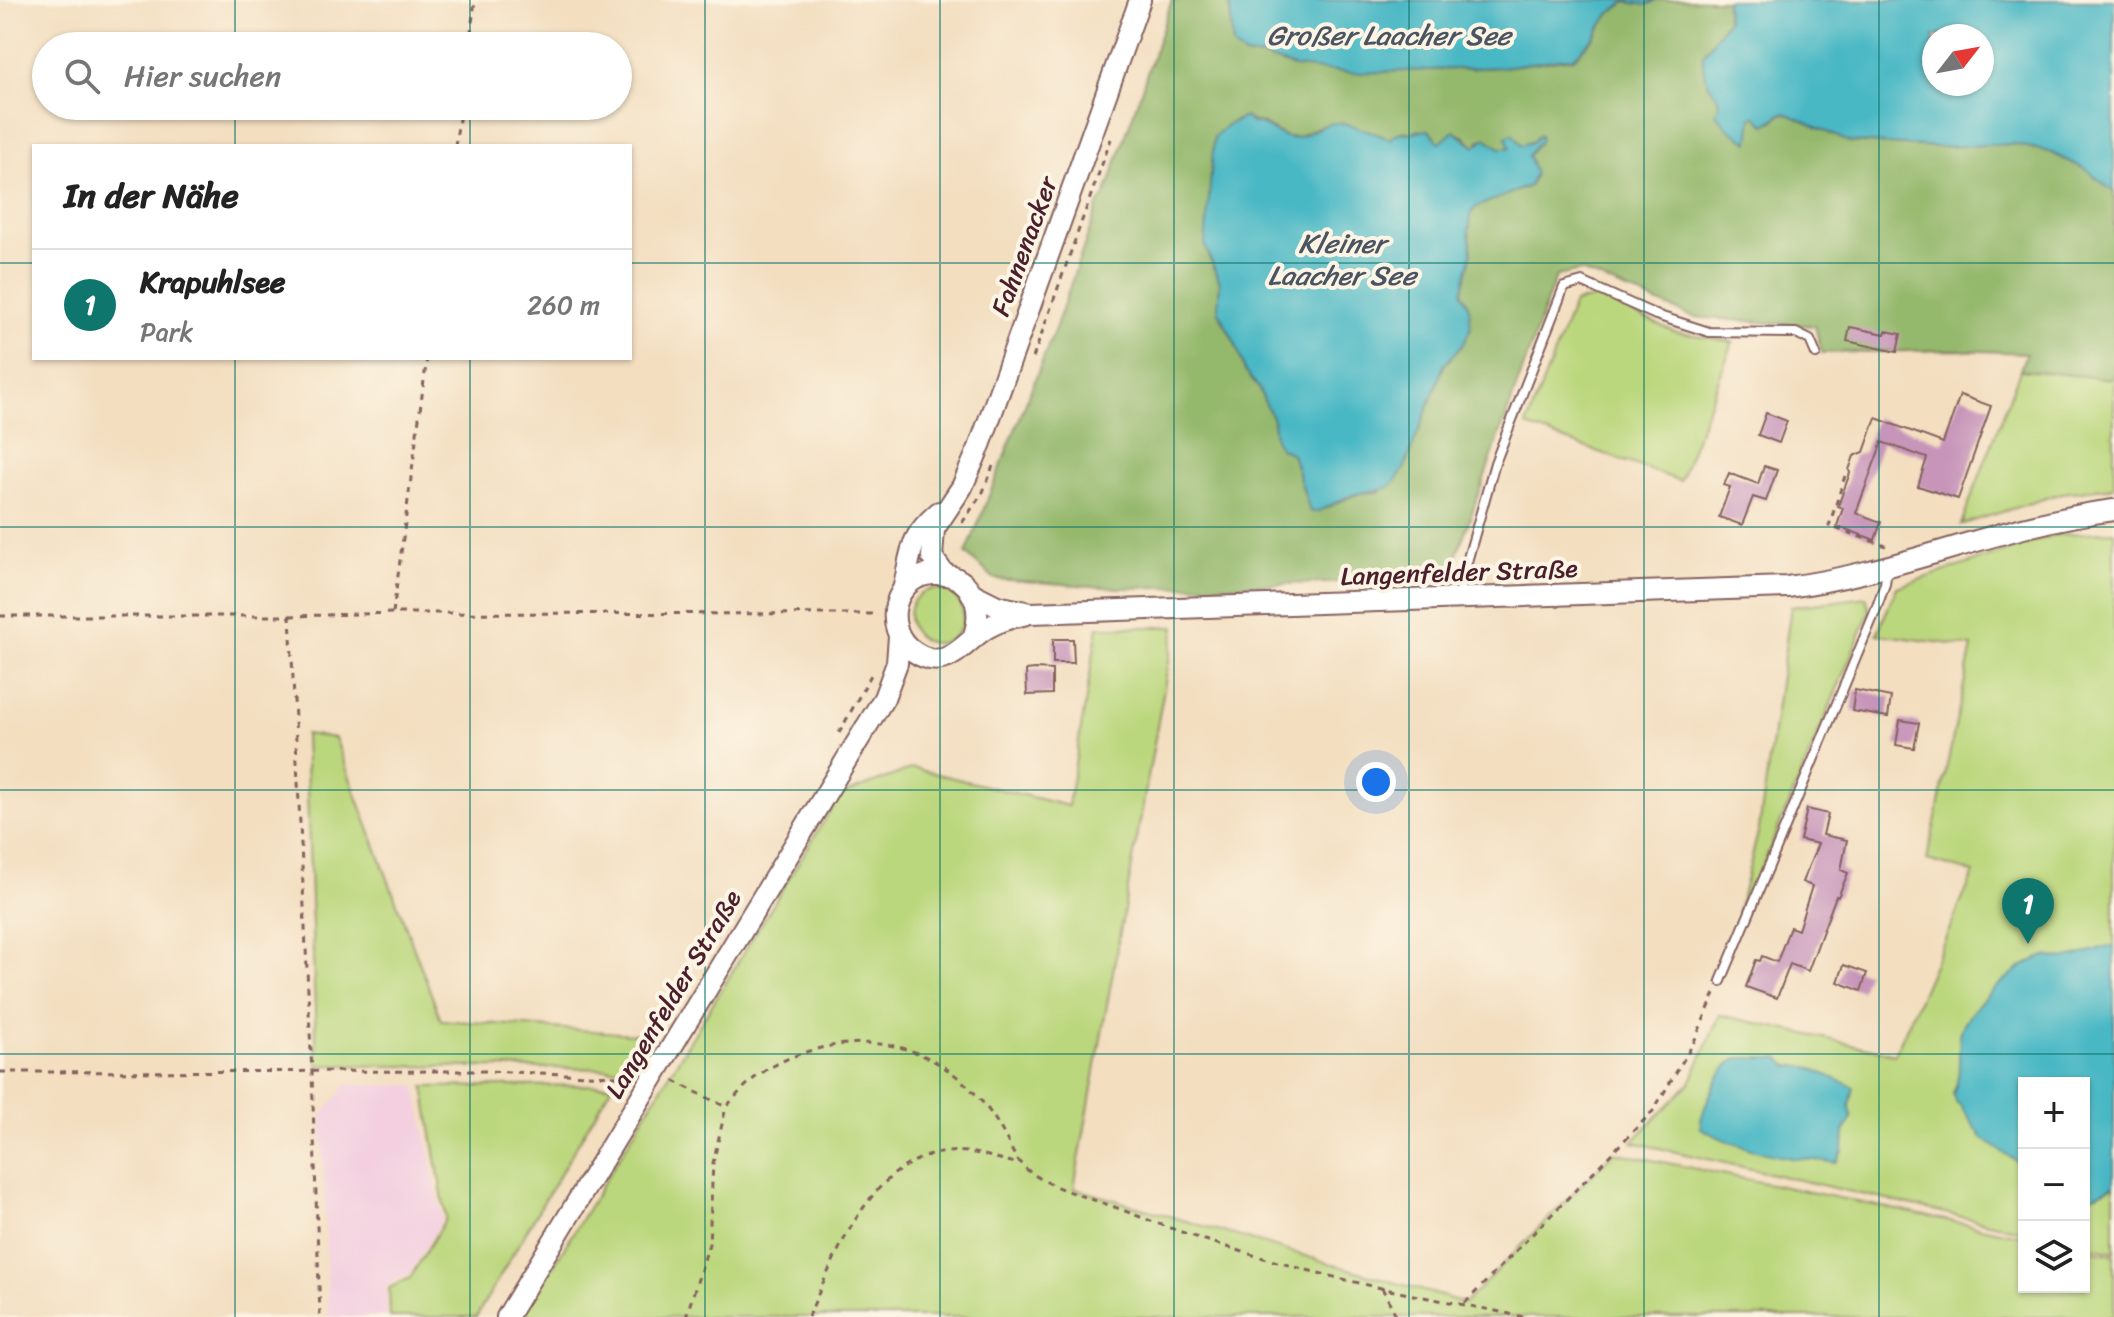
<!DOCTYPE html>
<html lang="de">
<head>
<meta charset="utf-8">
<style>
  :root { --surface:#fff; --page:#f2f2f2; --text:#222; --muted:#767676; --line:#e0e0e0; --accent:#0f766e }
  body { margin:0; font-family:Sriracha,sans-serif; background:var(--page); color:var(--text) }
  .controls { position:absolute; right:24px; bottom:24px; display:grid; overflow:hidden; border-radius:0px; box-shadow:0 2px 6px #0004 }
  .controls button { width:72px; height:72px; display:grid; place-items:center; padding:0; border:0; border-bottom:2px solid var(--line); background:var(--surface); color:var(--text); font:40px sans-serif }
  .compass { position:absolute; left:1922px; top:24px; width:72px; height:72px; border-radius:50%; background:var(--surface); box-shadow:0 2px 6px #0004; rotate:59deg }
  .you { position:absolute; left:1376px; top:782px; width:28px; height:28px; margin:-20px; border:6px solid #fff; border-radius:50%; background:#1a73e8; box-shadow:0 0 0 12px #1a73e833 }
  .badge { display:grid; place-items:center; width:52px; height:52px; border-radius:50%; background:var(--accent); color:#fff; font-size:26px; font-weight:700 }
  .pin { position:absolute; translate:-50% -66px; filter:drop-shadow(0 2px 4px #0008) }
  .pin::after { content:''; position:absolute; top:42px; width:28px; height:24px; background:inherit; clip-path:polygon(0 0,100% 0,50% 100%) }
  .list { margin:0; padding:0; list-style:none }
  h2 { display:flex; justify-content:space-between; align-items:center; height:104px; margin:0; padding:0 32px; font-size:34px }
  h2 small { font-size:26px; font-weight:400; color:var(--muted) }
  .list li { display:grid; grid-template-columns:52px 1fr auto; gap:24px; align-items:center; box-sizing:border-box; height:112px; padding:0 32px; border-top:2px solid var(--line) }
  .list b { display:block; font-size:30px; white-space:nowrap }
  .list p { margin:0; font-size:26px; white-space:nowrap; color:var(--muted) }
  .list em { font-size:26px; font-style:normal; color:var(--muted) }
  .icon { flex:none; width:44px; height:44px; fill:none; stroke:currentColor; stroke-width:2; stroke-linecap:round; stroke-linejoin:round }
  .map { position:relative; flex:none; width:2114px; height:1317px; overflow:hidden }
  .search { position:absolute; background:var(--surface); box-shadow:0 2px 6px #0004; left:32px; top:32px; width:600px; height:88px; display:flex; align-items:center; gap:20px; box-sizing:border-box; padding:0 28px; border-radius:44px; color:var(--muted); font-size:30px }
  .panel { position:absolute; background:var(--surface); box-shadow:0 2px 6px #0004; left:32px; top:144px; width:600px; height:216px; border-radius:0px }
  .map>svg:first-child { display:block }
</style>
</head>
<body>
<div class="map">
<svg width="2114" height="1317" viewBox="0 0 2114 1317">
  <rect width="100%" height="100%" fill="#fcf5e5"/>
  <filter id="ink" filterUnits="userSpaceOnUse"><feTurbulence type="fractalNoise" baseFrequency=".0125" numOctaves="2"/><feDisplacementMap in="SourceGraphic" scale="16" xChannelSelector="R" yChannelSelector="G"/><feConvolveMatrix kernelMatrix="1 2 1 2 8 2 1 2 1" color-interpolation-filters="sRGB"/></filter>
  <filter id="wash" filterUnits="userSpaceOnUse"><feTurbulence type="fractalNoise" baseFrequency=".006" numOctaves="4" result="noise"/><feDisplacementMap in="SourceGraphic" scale="32" xChannelSelector="R" yChannelSelector="G"/><feGaussianBlur stdDeviation="1.8" result="paint"/><feColorMatrix in="noise" values="0 0 0 0 0 0 0 0 0 0 0 0 0 0 0 0 0 1.4 0 .05"/><feComposite in="paint" operator="in"/></filter>
  <g filter="url(#wash)">
    <rect width="100%" height="100%" fill="#f3dec0"/>
    <path fill="#f3cfe0" d="M346,1085H416L442,1219L410,1273L386,1286L387,1317H328L322,1116Z"/>
    <g fill="#bbd77d" stroke="#827b54" stroke-width="2">
      <path d="M1597,297L1675,332L1733,342L1680,481L1526,426L1574,303Z"/>
      <path d="M2020,370L2114,379V487L2062,493L1961,525Z"/>
      <path d="M2114,531V1252L2084,1245V1083H2024V1231L1632,1142L1690,1083L1720,1015L1895,1054L1974,873L1927,860L1972,647L1877,634L1897,587L2055,535Z"/>
      <circle cx="936" cy="616" r="27"/>
      <path d="M1866,597L1870,611L1743,912H1738L1759,829L1791,607Z"/>
      <path d="M1098,627H1175L1074,1188L1465,1303L1614,1152L2024,1236V1287H2084V1249L2114,1255V1317H522L839,796L913,768L1068,806Z"/>
      <path d="M305,734L335,738L441,1020L648,1035L624,1069L317,1065Z"/>
      <path d="M612,1085L476,1317H390L389,1288L410,1278L446,1218L424,1087Z"/>
    </g>
    <path fill="#94b86c" stroke="#6f6c4c" stroke-width="2" fill-rule="evenodd" d="M1172,0H1232L1230,6L1233,46L1244,55L1263,57L1294,67L1433,70L1502,67L1574,58L1593,38L1610,13L1626,2L1646,5L1657,0H1726L1727,21L1713,40L1719,107L1748,141L1752,117L1756,116L1772,122L1781,114L1786,113L1849,142L1939,147L2014,144L2050,152L2087,170L2114,192V379L2020,370L2026,353L1956,350L1822,353L1815,326L1693,317L1581,271L1556,276L1448,580L1118,588L995,579L966,554L1056,326L1099,203L1105,196ZM1241,118L1264,124L1286,137H1297L1320,126L1346,124L1391,139L1403,131L1413,133L1419,130L1434,135L1436,141L1440,143L1450,137L1451,133L1464,136L1476,147L1480,140L1487,139L1500,148L1508,149L1511,146L1509,141L1515,139L1521,145L1532,142L1537,137L1539,143L1528,155C1530,166 1540,173 1529,186L1476,207L1471,214L1469,232L1472,252L1462,292L1469,307L1463,344L1444,365L1404,469L1379,492L1360,493L1316,512L1310,511L1292,454L1280,448L1275,439L1273,419L1258,387L1245,371L1236,345L1218,311L1220,282L1209,257L1227,125Z"/>
    <g fill="#4ab8c5" stroke="#4a6c78" stroke-width="2" fill-rule="evenodd">
      <path d="M1232,0H1657L1647,5L1626,2L1610,13L1593,38L1574,57L1502,67L1356,73L1294,67L1263,57L1244,55L1233,47L1230,6Z"/>
      <path d="M1726,0H2114V192L2087,170L2050,152L2014,144L1939,147L1849,142L1786,113L1781,114L1766,125L1756,116L1752,117L1749,142L1728,128L1716,113C1726,96 1708,91 1705,76C1703,70 1703,62 1703,55L1727,21ZM1982,36V84H1934V36Z"/>
      <path d="M1246,117L1251,123C1268,124 1272,132 1286,137C1302,142 1319,123 1335,123C1354,123 1372,133 1391,139C1397,130 1402,133 1411,133C1417,133 1423,130 1429,130L1440,143L1454,131L1475,147L1485,138L1500,148H1510L1506,137L1513,134L1521,145L1532,142L1540,135L1541,140L1528,155L1535,174L1529,186L1476,207L1471,214L1469,232L1472,252L1462,292L1469,307L1471,328L1463,344L1444,365L1404,469C1386,496 1386,487 1360,493C1345,496 1330,506 1316,512L1310,511L1292,454L1280,448L1275,439L1273,419L1258,387L1245,371L1236,345L1218,310L1220,282L1205,246L1214,137L1227,125Z"/>
      <path d="M2108,946L2114,947V1186L2095,1195H2084V1083H2024V1166L1983,1139L1960,1105L1955,1102L1953,1094C1964,1070 1955,1049 1962,1028C1970,1007 2021,962 2043,957C2051,955 2059,960 2067,958C2080,956 2095,950 2108,946Z"/>
      <path d="M1739,1058H1779L1789,1066L1809,1067L1854,1087L1850,1106L1852,1118L1844,1132L1843,1151L1836,1163C1821,1159 1806,1160 1791,1158C1760,1153 1728,1144 1701,1128C1698,1118 1716,1079 1724,1070C1728,1064 1733,1061 1739,1058Z"/>
    </g>
    <g id="blocks">
      <g fill="#c795ba">
        <path d="M1850,327L1885,334L1886,331L1901,334L1897,352L1847,341Z"/>
        <path d="M1960,395L1991,406L1958,499L1918,486L1927,458L1882,442L1856,513L1881,522L1875,540L1837,526L1843,508L1838,506L1850,473L1849,470L1854,456L1864,452L1876,418L1943,443Z"/>
        <path d="M1766,413L1787,421L1779,443L1758,435Z"/>
        <path d="M1764,466L1777,470L1766,501L1753,497L1742,525L1719,517L1730,487L1724,485L1729,473L1758,484Z"/>
        <path d="M1053,639H1073L1074,663H1053Z"/>
        <path d="M1035,669L1052,670V694L1027,695L1026,670Z"/>
        <path d="M1855,690L1891,697L1888,717L1852,711Z"/>
        <path d="M1900,720L1919,723L1914,748L1896,745Z"/>
        <path d="M1807,809L1828,814L1823,835L1847,840L1841,870L1848,873L1838,897L1836,896L1808,971L1790,964L1777,998L1746,987L1756,960L1760,961L1762,956L1777,962L1790,927L1798,930L1812,886L1802,882L1818,844L1800,840Z"/>
        <path d="M1844,965L1867,973L1861,991L1838,982Z"/>
      </g>
    </g>
  </g>
  <g filter="url(#ink)">
    <use href="#blocks" fill-opacity="0" stroke="#85625f" stroke-width="2"/>
    <g fill="none" stroke-linecap="round" stroke-linejoin="round">
      <g stroke="#85625f" stroke-width="12">
        <g id="service">
          <path d="M1461,597V583L1495,463L1564,287L1582,282L1656,315L1709,332L1796,333L1810,340L1816,354"/>
          <path d="M1721,981L1875,612L1885,584L1887,568"/>
        </g>
      </g>
      <g stroke="#85625f" stroke-width="24">
        <g id="tertiary">
          <path d="M945,575L932,557L934,529L962,487L979,448L1140,0"/>
          <path d="M903,590C912,553 907,539 939,512"/>
          <path d="M971,593L997,606L1031,613L1787,587C1899,573 2002,524 2114,510"/>
          <path d="M973,638C985,606 971,572 933,574C893,576 881,629 913,651C947,675 962,643 987,628C999,621 1013,617 1027,614"/>
          <path d="M507,1317L884,698L897,663L899,636"/>
        </g>
      </g>
      <g stroke="#85625f" stroke-width="3" stroke-dasharray="6 6" stroke-linecap="butt">
        <path d="M469,46L475,0"/>
        <path d="M455,146L461,106"/>
        <path d="M1033,358L1111,139"/>
        <path d="M1845,476L1829,526L1886,546"/>
        <path d="M962,523L983,492L993,466"/>
        <path d="M393,613L427,358"/>
        <path d="M0,616H290L312,1073L320,1317"/>
        <path d="M290,616L393,613L878,614"/>
        <path d="M839,733L872,673"/>
        <path d="M0,1072L485,1071L616,1076L632,1080"/>
        <path d="M674,1081L726,1107C734,1098 742,1089 751,1081C787,1051 843,1038 888,1045C935,1052 974,1085 998,1124C1015,1151 1011,1162 1041,1179C1066,1193 1094,1199 1120,1209C1205,1243 1292,1268 1381,1288C1428,1299 1476,1306 1523,1317"/>
        <path d="M1382,1288L1397,1317"/>
        <path d="M1465,1303L1653,1111L1693,1044L1716,991"/>
        <path d="M686,1317L709,1244L713,1163L726,1107"/>
        <path d="M808,1317C839,1249 875,1144 967,1152C983,1154 1000,1159 1015,1163"/>
      </g>
      <use href="#service" stroke="#fff" stroke-width="8"/>
      <use href="#tertiary" stroke="#fff" stroke-width="20"/>
    </g>
  </g>
  <path fill="none" stroke="#0f766e" stroke-width="2" stroke-opacity="0.55" d="M235,0V46M470,0V46M705,0V1317M940,0V1317M1174,0V1317M1409,0V1317M1644,0V1317M1879,0V1317M235,106V146M470,106V146M0,263H34M630,263H2114M235,358V1317M470,358V1317M0,527H2114M0,790H2114M0,1054H2114"/>
  <g text-anchor="middle" dominant-baseline="central" stroke-width="8" stroke-linejoin="round" paint-order="stroke">
    <g font-size="26" fill="#4a1f2b" stroke="#fcf5e5">
      <text transform="translate(1024 246) rotate(-70)">Fahnenacker</text>
      <text transform="translate(1459 572) rotate(-2)">Langenfelder Straße</text>
      <text transform="translate(673 994) rotate(-59)">Langenfelder Straße</text>
    </g>
    <g font-size="28" font-style="italic" fill="#4a5561" stroke="#fcf5e5">
      <text x="1389" y="35">Großer Laacher See</text>
      <text x="1342" y="243">Kleiner<tspan x="1342" dy="32">Laacher See</tspan></text>
    </g>
  </g>
</svg>
<div class="controls">
<button>+</button>
<button>−</button>
<button><svg class="icon" aria-label="layers" viewBox="0 0 24 24"><path d="M12 4l9 5-9 5-9-5zM3 14l9 5 9-5"/></svg></button>
</div>
<svg class="compass" viewBox="-18 -18 36 36"><path d="M0-13l5 13h-10z" fill="#e53935"/><path d="M0 13l5-13h-10z" fill="#767676"/></svg>
<div class="you"></div>
<div class="pin badge" style="left:2028px;top:944px">1</div>
<div class="search"><svg class="icon" aria-label="search" viewBox="0 0 24 24"><circle cx="10" cy="10" r="6"/><path d="M15 15l6 6"/></svg>Hier suchen</div>
<section class="panel">
<h2>In der Nähe<small></small></h2>
<ul class="list">
<li><span class="badge">1</span><div><b>Krapuhlsee</b><p>Park</p></div><em>260 m</em></li>
</ul>
</section>
</div>
</body>
</html>
